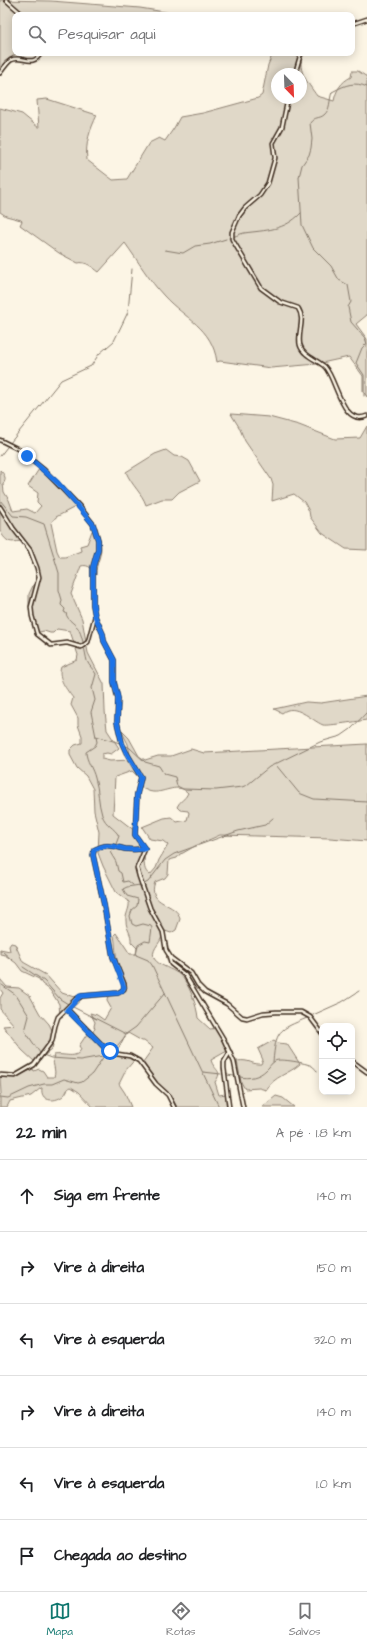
<!DOCTYPE html>
<html lang="pt">
<head>
<meta charset="utf-8">
<style>
  :root { --surface:#fff; --page:#f2f2f2; --text:#202124; --muted:#757577; --line:#e0e0e0; --accent:#0f766e }
  body { margin:0; font-family:"Architects Daughter",sans-serif; background:var(--page); color:var(--text) }
  .controls { position:absolute; right:12px; bottom:12px; display:grid; overflow:hidden; border-radius:8px; box-shadow:0 2px 10px #0003 }
  .controls button { width:36px; height:36px; display:grid; place-items:center; padding:0; border:0; border-bottom:1px solid var(--line); background:var(--surface); color:var(--text); font:20px sans-serif }
  .compass { position:absolute; left:271px; top:68px; width:36px; height:36px; border-radius:50%; background:var(--surface); box-shadow:0 2px 10px #0003; rotate:157deg }
  .stop { position:absolute; width:12px; height:12px; margin:-9px; border:3px solid #1a73e8; border-radius:50%; background:#fff }
  .stop.end { background:#1a73e8; border-color:#fff; box-shadow:0 1px 4px #0008 }
  .list { margin:0; padding:0; list-style:none }
  h2 { display:flex; justify-content:space-between; align-items:center; height:52px; margin:0; padding:0 16px; font-size:17px }
  h2 small { font-size:13px; font-weight:400; color:var(--muted) }
  .list li { display:grid; grid-template-columns:26px 1fr auto; gap:12px; align-items:center; box-sizing:border-box; height:72px; padding:0 16px; border-top:1px solid var(--line) }
  .list b { display:block; font-size:15px; white-space:nowrap }
  .list em { font-size:13px; font-style:normal; color:var(--muted) }
  .icon { flex:none; width:22px; height:22px; fill:none; stroke:currentColor; stroke-width:2; stroke-linecap:round; stroke-linejoin:round }
  .map { position:relative; flex:none; width:367px; height:1107px; overflow:hidden }
  .search { position:absolute; background:var(--surface); box-shadow:0 2px 10px #0003; left:12px; right:12px; top:12px; height:44px; display:flex; align-items:center; gap:10px; box-sizing:border-box; padding:0 14px; border-radius:8px; color:var(--muted); font-size:15px }
  .sheet { height:484px; background:var(--surface) }
  nav { display:flex; justify-content:space-around; align-items:center; box-sizing:border-box; height:56px; border-top:1px solid var(--line); background:var(--surface); font-size:11px; color:var(--muted) }
  nav a { display:grid; justify-items:center; gap:2px }
  nav .on { color:var(--accent) }
  .map>svg:first-child { display:block }
</style>
</head>
<body>
<div class="map">
<svg width="367" height="1107" viewBox="0 0 367 1107">
  <rect width="100%" height="100%" fill="#fcf5e5"/>
  <filter id="ink" filterUnits="userSpaceOnUse"><feTurbulence type="fractalNoise" baseFrequency=".025" numOctaves="2"/><feDisplacementMap in="SourceGraphic" scale="8" xChannelSelector="R" yChannelSelector="G"/><feConvolveMatrix kernelMatrix="1 2 1 2 8 2 1 2 1" color-interpolation-filters="sRGB"/></filter>
  <g filter="url(#ink)">
    <g fill="#e0d8c8" stroke="#8e8173" fill-rule="evenodd">
      <path d="M0,0L51,1L140,8L183,15H15V53H18L5,61L0,68Z"/>
      <path d="M273,53H305C294,67 308,83 317,96L334,101C336,90 341,82 351,77L352,71H358L367,77V315L356,324L367,339V397L363,391V376L349,357L317,364L271,368L220,361L217,362C212,327 185,319 164,296C149,280 138,261 125,243L99,272C92,267 86,261 78,263L59,253L20,225L22,221L21,220L6,216L0,212V108L22,114L39,128L37,100L47,99L97,115C90,130 85,143 87,160L113,180L127,179L149,143L159,138L165,141L174,128L180,117L203,113L258,98L262,95L268,65ZM277,74H301V98H277Z"/>
      <path d="M231,414L269,417L299,425L335,439L360,438L367,426V550L346,549L322,533L310,517L309,511L304,502L294,494L272,501L273,485L271,479L245,441L239,427Z"/>
      <path d="M166,450L174,456L182,457L189,461L200,481L179,492L172,499H162L146,505C142,493 132,486 126,472L155,454Z"/>
      <path d="M39,469L61,487L79,505L56,517L51,523L57,551L60,557H65L81,551L80,546L87,544L92,531L97,527C100,537 103,548 99,559C97,565 96,568 96,575C92,569 89,564 81,566L71,594L82,619L88,653L104,684L105,711L107,730L119,748L111,754L107,753L102,754V759L110,761L131,760L128,744L121,730L129,738L139,756L145,760L158,756H171L191,749L204,753L367,744V841L330,838L220,835L195,846L183,853L180,854L177,858L169,860L168,874L165,878L155,882C146,906 178,902 180,919L176,930L171,933L165,931V934C161,937 161,940 158,944C143,964 168,965 180,975C189,983 197,1006 198,1018L210,1029L219,1028L227,1051L211,1060C214,1071 224,1070 215,1082L219,1095L226,1094L227,1107H177L171,1096L158,1084L143,1062L153,1048L144,1041H142L128,1033L112,1052L137,1057L126,1070L119,1084L125,1093L131,1107H93L79,1092L71,1087C66,1089 67,1093 63,1096C54,1103 40,1101 42,1088H41L31,1096L10,1101L7,1107H0V1095L1,1094L0,1077L18,1076L33,1069L34,1071L39,1069L43,1071L47,1077H54C57,1070 51,1063 54,1055C64,1053 77,1060 81,1049L79,1046L89,1031L91,1032L95,1029L94,1026L95,1022L90,1013L97,1015L104,1020L111,1008L107,1001L108,995L123,992L127,988C127,980 120,972 118,964C115,954 116,945 114,935L116,933L130,954H136L137,948L131,942C132,934 126,929 126,921C125,914 130,909 129,902L116,892L103,866L98,853L99,832L94,811L93,789L86,776L77,768L70,755V750L75,745L82,743V736L78,725V718L71,705L73,698C67,690 57,678 61,667L77,660L78,655L70,631L57,629L53,633H50L44,631L39,632L37,631L29,606V594L39,573C36,566 32,547 27,543C16,537 10,550 0,531V470C5,475 7,479 3,484L4,492L9,500L13,511L27,509L35,513L41,506L37,502L38,493L28,486ZM132,771L142,780L141,788C145,789 149,792 153,792C165,793 178,782 188,793C186,799 179,801 177,807L180,810L188,811L189,813L187,820L177,822L171,817L164,818L142,827L150,839L163,841L168,845L159,860L156,868L150,875C137,867 153,850 134,834L135,831L113,814L115,777Z"/>
      <path d="M367,696V720C359,721 329,726 323,725C311,720 295,702 282,713L274,709L306,702L321,703Z"/>
      <path d="M11,943L15,944L23,962L46,975L62,993L77,998H83L62,1017L60,1016L59,1004L50,990L42,984L39,979L22,971L16,963L5,955L0,954V949L10,951L9,946Z"/>
      <path d="M0,979L7,987L19,988L30,996L40,1014L49,1024L55,1036L52,1049L36,1063L22,1050L3,1026L14,1025L0,1009V998L3,993L0,989Z"/>
      <path d="M274,1040L278,1043L287,1044L300,1064C289,1074 274,1076 266,1090L259,1088L245,1089L241,1082L237,1061C250,1059 252,1065 261,1064L263,1060L258,1049Z"/>
      <path d="M276,1096L283,1098L294,1107H262Z"/>
    </g>
    <g fill="none" stroke-linecap="round" stroke-linejoin="round">
      <g stroke="#85796b" stroke-width="1">
        <path d="M367,87C355,81 345,85 334,91L332,92C329,100 331,109 324,115C319,119 315,116 310,123L312,139L311,148L309,155L302,165L299,177L302,225L313,248L331,266L339,280L348,285L351,302L348,307L351,322L365,338L367,344"/>
        <path d="M229,238C234,237 239,234 244,233C266,230 284,231 301,213"/>
        <path d="M165,250L183,253L195,246L210,244L226,239"/>
        <path d="M364,396V375L356,363L362,348L366,344"/>
        <path d="M10,443L61,380L91,366L99,354L114,341L128,312L132,269"/>
        <path d="M0,456L7,447"/>
        <path d="M0,500L13,516L26,517L44,524L59,573V590L62,600L61,605L65,609L64,612L66,613C67,621 77,624 79,630C83,638 85,653 87,661C89,666 94,670 96,674L92,688L95,700L91,712L97,742L95,746L86,752C86,760 93,769 95,778C99,790 98,803 102,815C106,826 114,827 119,836L116,844V849L110,852L116,862L118,871L121,873L123,882L128,881L133,885"/>
        <path d="M96,736L120,743"/>
        <path d="M126,746L130,748L145,762L159,766L164,774L175,777L177,786L183,789L216,790L242,787L247,785L269,767L320,742L341,736L351,729L367,712"/>
        <path d="M276,765L299,793L314,799L367,802"/>
        <path d="M144,884L148,882L165,860L174,854L238,831L265,825L273,818"/>
        <path d="M140,885L127,887L123,889L127,896L138,899L137,906L132,910L130,916L132,924L136,926L143,924L151,926L152,928L150,942L145,941L138,945L136,955L148,960L152,965L219,1107"/>
        <path d="M0,951H2L12,960"/>
        <path d="M23,967L44,981L60,999L68,1004"/>
        <path d="M2,985L16,995L29,1016L25,1031L40,1053"/>
        <path d="M71,1006L126,1034"/>
        <path d="M313,1015L342,1002L359,991"/>
        <path d="M113,1051L119,1047L126,1034L136,1027L165,993"/>
        <path d="M43,1055L51,1058L80,1060L103,1056"/>
        <path d="M273,1062C276,1030 278,1030 307,1018"/>
        <path d="M203,1072L221,1074"/>
        <path d="M227,1075L234,1076"/>
        <path d="M240,1077C249,1079 259,1077 266,1070C269,1068 271,1063 275,1061C279,1058 307,1063 312,1066C314,1067 315,1069 317,1071"/>
        <path d="M0,1097L8,1098L29,1088L44,1084H52L64,1079L78,1083L82,1082L92,1074L104,1056L111,1052"/>
      </g>
      <g stroke="#3b2a1e" stroke-width="5.5">
        <g id="street">
          <path d="M6,0L23,15"/>
          <path d="M352,24L367,19"/>
          <path d="M0,73C3,69 7,63 11,60C22,54 32,69 41,53"/>
          <path d="M295,74L301,53"/>
          <path d="M288,98L282,127L273,143L275,158L268,183L260,195L245,208L239,216L232,232V239L261,288L280,302L298,308C306,320 297,332 300,345C303,356 318,360 325,367C337,380 342,427 367,416"/>
          <path d="M0,440L18,449L44,470L79,506L93,524L98,540V549L93,567V605L95,616L103,634L104,641L114,660V682L118,699L117,722L122,743L126,752L141,777L137,794L135,835L145,849L137,868L139,876L150,908L163,932L166,950L171,958L191,973L198,985L205,992L227,1004L242,1017L247,1018L263,1013L276,1012H301L310,1017L322,1033"/>
          <path d="M0,507L13,528L30,550L37,568L39,577L31,607L32,616L37,634L51,645L67,643L81,647L88,642L95,616"/>
          <path d="M169,957L171,964L185,975L224,1040L234,1062L243,1107"/>
          <path d="M67,1009L105,1048L117,1054L130,1056L139,1061L156,1084L168,1095L174,1107"/>
          <path d="M352,1061L367,1072"/>
          <path d="M0,1075L15,1076L34,1065L52,1041L55,1026L58,1017L76,999L82,996L118,993L124,989V984L113,957L104,905L93,855L94,850C107,843 112,846 125,849C131,850 138,849 144,849"/>
          <path d="M229,1107L224,1068V1062L230,1052"/>
        </g>
      </g>
      <use href="#street" stroke="#fcf5e5" stroke-width="2.5"/>
    </g>
  </g>
  <g fill="none" stroke-linecap="round" stroke-linejoin="round" filter="url(#ink)">
    <path stroke="#1a73e8" stroke-width="5" d="M27,456L58,483L93,524L98,540V549L93,567V605L95,616L103,634L104,641L114,660V682L118,698L117,722L122,743L126,752L141,777L137,794L135,835L145,849C139,849 131,850 125,849C112,846 107,843 94,850L93,855L104,905L113,957L124,987L122,991L118,993L80,996L67,1010L105,1048L110,1051"/>
  </g>
</svg>
<div class="controls">
<button><svg class="icon" aria-label="locate" viewBox="0 0 24 24"><circle cx="12" cy="12" r="6"/><path d="M12 2v4M12 18v4M2 12h4M18 12h4"/></svg></button>
<button><svg class="icon" aria-label="layers" viewBox="0 0 24 24"><path d="M12 4l9 5-9 5-9-5zM3 14l9 5 9-5"/></svg></button>
</div>
<svg class="compass" viewBox="-18 -18 36 36"><path d="M0-13l5 13h-10z" fill="#e53935"/><path d="M0 13l5-13h-10z" fill="#757577"/></svg>
<div class="stop" style="left:110px;top:1051px"></div>
<div class="stop end" style="left:27px;top:456px"></div>
<div class="search"><svg class="icon" aria-label="search" viewBox="0 0 24 24"><circle cx="10" cy="10" r="6"/><path d="M15 15l6 6"/></svg>Pesquisar aqui</div>
</div>
<section class="sheet">
<h2>22 min<small>A pé · 1.8 km</small></h2>
<ul class="list">
<li><svg class="icon" aria-label="ahead" viewBox="0 0 24 24"><path d="M12 20V5M6 11l6-6 6 6"/></svg><div><b>Siga em frente</b></div><em>140 m</em></li>
<li><svg class="icon" aria-label="right" viewBox="0 0 24 24"><path d="M7 20v-9h11M14 6l5 5-5 5"/></svg><div><b>Vire à direita</b></div><em>150 m</em></li>
<li><svg class="icon" aria-label="left" viewBox="0 0 24 24"><path d="M17 20v-9H6M10 6l-5 5 5 5"/></svg><div><b>Vire à esquerda</b></div><em>320 m</em></li>
<li><svg class="icon" aria-label="right" viewBox="0 0 24 24"><path d="M7 20v-9h11M14 6l5 5-5 5"/></svg><div><b>Vire à direita</b></div><em>140 m</em></li>
<li><svg class="icon" aria-label="left" viewBox="0 0 24 24"><path d="M17 20v-9H6M10 6l-5 5 5 5"/></svg><div><b>Vire à esquerda</b></div><em>1.0 km</em></li>
<li><svg class="icon" aria-label="arrive" viewBox="0 0 24 24"><path d="M6 21V4h12l-3 4 3 4H6"/></svg><div><b>Chegada ao destino</b></div></li>
</ul>
</section>
<nav>
<a class="on"><svg class="icon" aria-label="map" viewBox="0 0 24 24"><path d="M3 6l6-2 6 2 6-2v14l-6 2-6-2-6 2zM9 4v14M15 6v14"/></svg>Mapa</a>
<a><svg class="icon" aria-label="directions" viewBox="0 0 24 24"><path d="M12 3l9 9-9 9-9-9zM9 14v-3h6M13 9l2 2-2 2"/></svg>Rotas</a>
<a><svg class="icon" aria-label="saved" viewBox="0 0 24 24"><path d="M7 4h10v16l-5-4-5 4z"/></svg>Salvos</a>
</nav>
</body>
</html>
